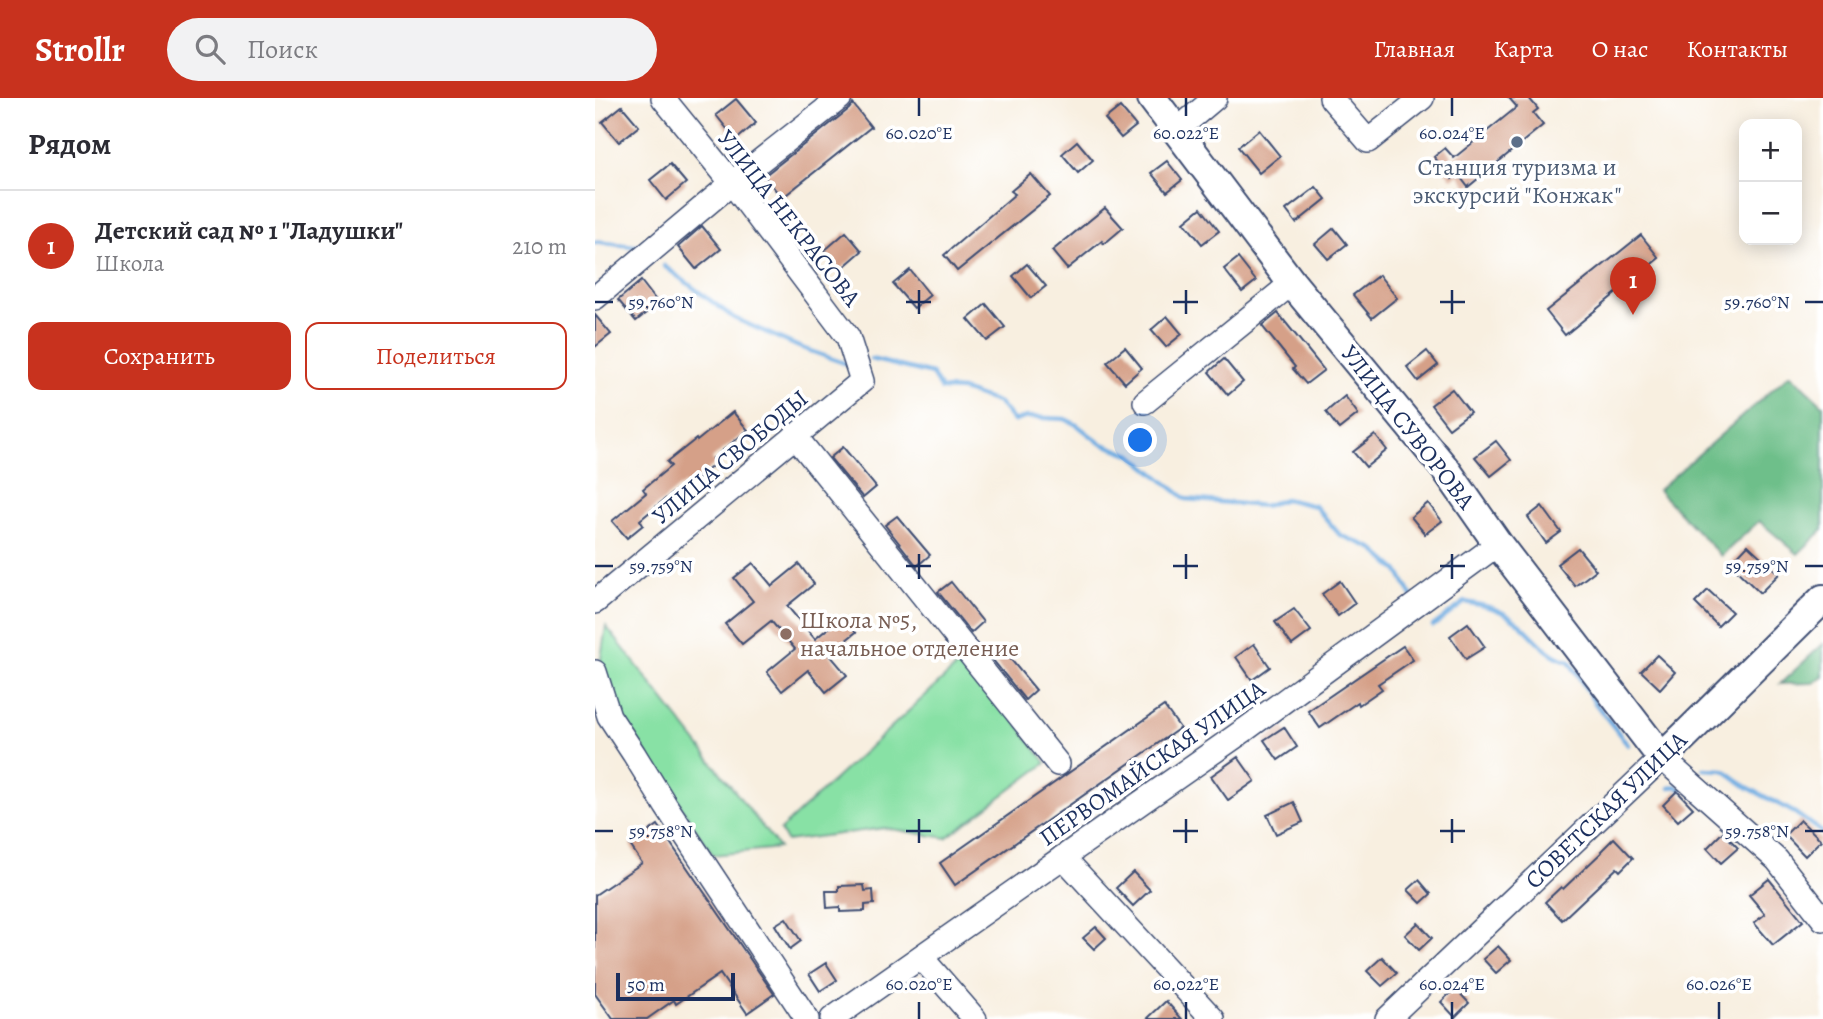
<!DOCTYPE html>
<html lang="ru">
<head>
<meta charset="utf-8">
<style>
  :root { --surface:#fff; --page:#f2f2f3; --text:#2b2b33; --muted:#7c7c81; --line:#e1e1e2; --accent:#c8321e }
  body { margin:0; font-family:Alegreya,serif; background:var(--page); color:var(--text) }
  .controls { position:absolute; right:21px; top:21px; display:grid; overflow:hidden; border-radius:14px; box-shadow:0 4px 18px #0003 }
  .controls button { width:63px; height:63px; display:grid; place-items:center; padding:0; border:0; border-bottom:2px solid var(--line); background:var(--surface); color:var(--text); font:35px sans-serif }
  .scale { position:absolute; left:21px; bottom:18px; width:119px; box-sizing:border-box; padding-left:7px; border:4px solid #1b2f5e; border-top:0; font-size:19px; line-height:24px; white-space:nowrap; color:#1b2f5e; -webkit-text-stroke:5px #fff; paint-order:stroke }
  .you { position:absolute; left:546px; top:343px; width:24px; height:24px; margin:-18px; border:5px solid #fff; border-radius:50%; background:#1a73e8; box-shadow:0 0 0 10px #1a73e833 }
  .badge { display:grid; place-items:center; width:46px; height:46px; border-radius:50%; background:var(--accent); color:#fff; font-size:23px; font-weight:700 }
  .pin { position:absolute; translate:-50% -58px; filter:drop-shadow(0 2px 4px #0008) }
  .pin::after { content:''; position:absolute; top:37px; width:24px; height:21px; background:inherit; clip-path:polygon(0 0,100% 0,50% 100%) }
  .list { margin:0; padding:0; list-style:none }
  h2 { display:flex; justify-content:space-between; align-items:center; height:91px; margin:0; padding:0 28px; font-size:30px }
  h2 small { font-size:23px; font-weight:400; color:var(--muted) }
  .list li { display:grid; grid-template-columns:46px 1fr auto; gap:21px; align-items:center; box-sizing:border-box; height:112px; padding:0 28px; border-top:2px solid var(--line) }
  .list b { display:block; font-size:26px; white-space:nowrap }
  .list p { margin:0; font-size:23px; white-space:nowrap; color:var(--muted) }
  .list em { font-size:23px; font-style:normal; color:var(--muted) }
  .actions { display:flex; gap:14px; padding:21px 28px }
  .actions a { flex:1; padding:16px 0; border:2px solid var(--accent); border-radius:14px; text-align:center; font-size:24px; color:var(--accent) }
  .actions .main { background:var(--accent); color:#fff }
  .icon { flex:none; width:38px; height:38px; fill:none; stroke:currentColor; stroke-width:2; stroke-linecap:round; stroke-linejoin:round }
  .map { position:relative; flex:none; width:1228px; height:921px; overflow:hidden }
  header { display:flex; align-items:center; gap:42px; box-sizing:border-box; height:98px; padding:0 35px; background:var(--accent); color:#fff }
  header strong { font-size:33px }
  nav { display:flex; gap:38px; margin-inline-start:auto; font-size:24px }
  .search { width:490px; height:63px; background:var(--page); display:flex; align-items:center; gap:18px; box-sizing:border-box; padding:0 24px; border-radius:38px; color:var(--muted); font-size:26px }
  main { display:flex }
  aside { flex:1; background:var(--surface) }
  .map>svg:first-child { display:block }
</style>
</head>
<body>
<header>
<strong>Strollr</strong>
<div class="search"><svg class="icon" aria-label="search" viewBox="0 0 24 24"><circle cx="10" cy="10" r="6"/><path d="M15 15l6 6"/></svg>Поиск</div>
<nav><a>Главная</a><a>Карта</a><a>О нас</a><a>Контакты</a></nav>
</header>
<main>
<aside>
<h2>Рядом<small></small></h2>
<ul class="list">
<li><span class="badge">1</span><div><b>Детский сад № 1 &quot;Ладушки&quot;</b><p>Школа</p></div><em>210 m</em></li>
</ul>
<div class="actions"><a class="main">Сохранить</a><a>Поделиться</a></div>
</aside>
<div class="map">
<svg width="1228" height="921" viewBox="0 0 1228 921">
  <rect width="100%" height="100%" fill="#fff"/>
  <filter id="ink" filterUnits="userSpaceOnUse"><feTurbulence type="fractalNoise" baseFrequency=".0143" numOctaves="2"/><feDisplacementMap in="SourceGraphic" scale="14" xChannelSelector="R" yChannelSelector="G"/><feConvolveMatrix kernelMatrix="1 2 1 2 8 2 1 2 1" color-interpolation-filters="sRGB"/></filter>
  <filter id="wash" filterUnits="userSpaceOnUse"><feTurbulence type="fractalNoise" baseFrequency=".00686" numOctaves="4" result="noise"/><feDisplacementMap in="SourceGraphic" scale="28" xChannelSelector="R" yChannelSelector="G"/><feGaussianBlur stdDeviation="1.57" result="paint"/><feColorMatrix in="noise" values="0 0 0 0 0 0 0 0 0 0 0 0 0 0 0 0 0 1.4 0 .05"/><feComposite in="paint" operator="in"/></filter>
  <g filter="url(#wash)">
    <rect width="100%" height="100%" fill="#f8efe0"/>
    <g fill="#88e1a5" stroke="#528882" stroke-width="2">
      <path d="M11,528L184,750L118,757L26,618L5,566Z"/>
      <path d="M373,558L451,665L351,740L290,730L191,743L185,732Z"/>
    </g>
    <g fill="#6ebf8a" stroke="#447774" stroke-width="2">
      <path d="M1195,276L1228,307V432L1203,456L1164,423L1126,458L1063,392Z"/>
      <path d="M1228,546V579L1218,585L1185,586Z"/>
    </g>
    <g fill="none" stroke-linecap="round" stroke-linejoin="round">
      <g stroke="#6eace1" stroke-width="4.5">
        <path d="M0,144L48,149"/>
        <path d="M69,168L139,220L204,249L252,266"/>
        <path d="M276,261L337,276L346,291L367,292L404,305L419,323L432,319L470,321L482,327L505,345L537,357L591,401L669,408L690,401L720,408L745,437L777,450L803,473L817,498"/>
        <path d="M838,528L870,504C893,508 907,511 926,527C942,541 952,558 974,563L1000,605L1033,647"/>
        <path d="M1109,671L1129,672L1152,689L1200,715L1228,735"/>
        <path d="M1075,690L1081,688L1087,692"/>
      </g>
    </g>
    <g id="blocks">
      <g fill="#d5a088">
        <path d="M914,0H934L943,11L938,15L948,27L873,89L863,76L857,81L839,59L850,50L859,60L922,9Z"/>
        <path d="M141,1L161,25L141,42L121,17Z"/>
        <path d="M258,6L276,29L187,100L169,78L254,11Z"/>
        <path d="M27,8L44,28L24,44L7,24Z"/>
        <path d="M525,9L541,28L526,40L510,21Z"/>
        <path d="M664,32L685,58L664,75L643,49Z"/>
        <path d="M482,43L498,62L483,75L467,56Z"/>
        <path d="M572,63L587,82L572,94L556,75Z"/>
        <path d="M75,66L91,85L71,102L55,82Z"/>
        <path d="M436,76L455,98L362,173L349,157L420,96L416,93Z"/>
        <path d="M721,89L731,101L701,125L691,112Z"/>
        <path d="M510,110L528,130L509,146L507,143L472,171L457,153Z"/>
        <path d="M606,110L624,133L607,146L589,124Z"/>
        <path d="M107,128L126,151L101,171L83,149Z"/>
        <path d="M739,130L752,146L733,161L720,146Z"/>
        <path d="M251,134L267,153L245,172L229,153Z"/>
        <path d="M1046,137L1064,160L970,237L951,213Z"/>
        <path d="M643,160L661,183L647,194L629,171Z"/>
        <path d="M432,166L451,188L436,200L418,178Z"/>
        <path d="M315,172L335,197L319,210L298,186Z"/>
        <path d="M784,177L802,200L777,220L758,197Z"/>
        <path d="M46,183L63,205L41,223L23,202Z"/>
        <path d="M391,206L410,229L392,243L373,221Z"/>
        <path d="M683,215L729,272L711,286L698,271L700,269L667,228Z"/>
        <path d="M0,217L16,236L0,249Z"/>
        <path d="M572,218L587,236L571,249L556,232Z"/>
        <path d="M530,249L547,270L530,285L512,264Z"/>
        <path d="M832,253L843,267L823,283L812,269Z"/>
        <path d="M629,261L648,284L633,297L614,274Z"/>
        <path d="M857,291L875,314L854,330L836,307Z"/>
        <path d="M750,298L763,316L744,331L731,314Z"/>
        <path d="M138,314L153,332L117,361L121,365L93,389L90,385L45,422L48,427L32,440L17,423L51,395L48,391L76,368L72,364L101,341L102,343Z"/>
        <path d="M780,337L792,352L771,369L758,354Z"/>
        <path d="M901,343L916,362L896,378L880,359Z"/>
        <path d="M248,349L281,389L268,400L235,360Z"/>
        <path d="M833,405L847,423L830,436L816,419Z"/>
        <path d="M947,408L966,434L951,445L933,419Z"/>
        <path d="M302,418L335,457L322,468L290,427Z"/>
        <path d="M1153,447L1184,476L1165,495L1135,466Z"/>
        <path d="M983,450L1001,472L980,488L962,466Z"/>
        <path d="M158,465L177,488L204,466L219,486L192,508L220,541L248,518L261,534L234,556L252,577L231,594L213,572L187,593L172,574L200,551L176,523L147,546L130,526L158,503L139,480Z"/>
        <path d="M745,483L760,505L743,518L727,496Z"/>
        <path d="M356,484L388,524L376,535L343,494Z"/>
        <path d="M1113,492L1137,514L1123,528L1100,505Z"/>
        <path d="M699,511L716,533L697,547L680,524Z"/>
        <path d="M873,525L890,549L871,561L855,538Z"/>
        <path d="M659,546L675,569L657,582L641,559Z"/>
        <path d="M808,548L818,562L783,586L787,591L764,607L763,604L725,630L713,613Z"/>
        <path d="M408,552L441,592L430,602L397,561Z"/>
        <path d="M1062,557L1080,574L1065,591L1046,573Z"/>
        <path d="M569,608L585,630L360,787L345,765Z"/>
        <path d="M689,629L702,649L683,662L669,642Z"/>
        <path d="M643,659L660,683L633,702L616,678Z"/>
        <path d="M1082,693L1098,710L1083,723L1068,707Z"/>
        <path d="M699,704L708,724L681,736L672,717Z"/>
        <path d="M1205,722L1226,742L1210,758L1190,737Z"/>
        <path d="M63,727L179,896L152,915L125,876L81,906L79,902L52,921H18L0,896V797L47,765L35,747Z"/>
        <path d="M1128,734L1143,750L1126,765L1112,750Z"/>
        <path d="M1019,740L1038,760L1025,773L1022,770L967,822L950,804L966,789L968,791L1007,754L1006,753Z"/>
        <path d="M538,774L555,792L538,808L521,790Z"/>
        <path d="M1174,781L1208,823L1178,847L1159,825L1170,816L1154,797Z"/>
        <path d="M824,782L836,796L826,805L813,792Z"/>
        <path d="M269,787L270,793L278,792L279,806L270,807V813L245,814V809L232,810L231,793H244V788Z"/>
        <path d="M191,820L206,843L195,851L180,827Z"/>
        <path d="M823,825L837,840L824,852L810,837Z"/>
        <path d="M501,829L511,840L499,851L488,840Z"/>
        <path d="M903,848L916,862L901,875L888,861Z"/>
        <path d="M787,859L802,875L787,888L772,873Z"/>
        <path d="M231,865L242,882L225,893L214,876Z"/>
        <path d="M860,890L874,905L860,919L846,904Z"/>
        <path d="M571,903L587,921H552Z"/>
      </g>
    </g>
  </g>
  <g filter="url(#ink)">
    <use href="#blocks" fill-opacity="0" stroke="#3c4c72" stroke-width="2"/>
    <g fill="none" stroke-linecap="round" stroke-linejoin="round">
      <g stroke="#3c4c72" stroke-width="26">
        <g id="minor">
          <path d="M736,0L773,43L827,0"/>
          <path d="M582,32L620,0"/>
          <path d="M0,200L137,85L245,0"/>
          <path d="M550,304L697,185"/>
          <path d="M200,338L463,666"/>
          <path d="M0,504L267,283L253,239L137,85L68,0"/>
          <path d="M0,574L14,618L39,656L71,708L212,921"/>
          <path d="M468,759L618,921"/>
          <path d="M326,859L380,921"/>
          <path d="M237,921L651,631L903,446"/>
          <path d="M792,921L1067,660L1182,762L1228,821"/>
        </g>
      </g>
      <g stroke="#3c4c72" stroke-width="32">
        <path id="major" d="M557,0L697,185L852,373L903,446L1067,660L1228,501"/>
      </g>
      <use href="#minor" stroke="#fff" stroke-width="23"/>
      <use href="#major" stroke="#fff" stroke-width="28"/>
    </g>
  </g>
  <path fill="none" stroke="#1b2f5e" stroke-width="2.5" d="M324,0V18M591,0V18M857,0V18M324,192V216M591,192V216M857,192V216M0,204H18M311,204H336M578,204H603M845,204H870M1210,204H1228M324,456V481M591,456V481M857,456V481M0,468H18M311,468H336M578,468H603M845,468H870M1210,468H1228M324,721V745M591,721V745M857,721V745M0,733H18M311,733H336M578,733H603M845,733H870M1210,733H1228M324,904V921M591,904V921M857,904V921M1124,904V921"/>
  <circle fill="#5c6f8a" stroke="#fff" stroke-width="2.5" cx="922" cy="44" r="7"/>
  <circle fill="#8d6e63" stroke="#fff" stroke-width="2.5" cx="191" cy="536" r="7"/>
  <g text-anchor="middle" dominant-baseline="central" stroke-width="7" stroke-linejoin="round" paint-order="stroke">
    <g font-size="24" fill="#4e5e75" stroke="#fff">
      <text x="922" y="69">Станция туризма и<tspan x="922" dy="28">экскурсий "Конжак"</tspan></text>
    </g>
    <g font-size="24" fill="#1b2f5e" stroke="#fff">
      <text transform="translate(194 120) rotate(52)">УЛИЦА НЕКРАСОВА</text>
      <text transform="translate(813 329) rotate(52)">УЛИЦА СУВОРОВА</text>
      <text transform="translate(135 359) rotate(-40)">УЛИЦА СВОБОДЫ</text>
      <text transform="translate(557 665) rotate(-35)">ПЕРВОМАЙСКАЯ УЛИЦА</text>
      <text transform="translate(1011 712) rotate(-44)">СОВЕТСКАЯ УЛИЦА</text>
    </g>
    <g font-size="24" fill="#785e54" stroke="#fff" text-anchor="start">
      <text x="205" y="522">Школа №5,<tspan x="205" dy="28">начальное отделение</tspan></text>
    </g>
  </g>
  <g font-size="18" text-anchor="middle" fill="#1b2f5e" stroke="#fff" stroke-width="7" stroke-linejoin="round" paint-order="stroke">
    <text x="324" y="41">60.020°E</text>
    <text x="591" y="41">60.022°E</text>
    <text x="857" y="41">60.024°E</text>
    <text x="66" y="210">59.760°N</text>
    <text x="1162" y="210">59.760°N</text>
    <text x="66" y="474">59.759°N</text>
    <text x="1162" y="474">59.759°N</text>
    <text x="66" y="739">59.758°N</text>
    <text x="1162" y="739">59.758°N</text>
    <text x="324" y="892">60.020°E</text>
    <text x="591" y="892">60.022°E</text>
    <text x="857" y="892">60.024°E</text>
    <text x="1124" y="892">60.026°E</text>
  </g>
</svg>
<div class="controls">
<button>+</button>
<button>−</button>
</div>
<div class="scale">50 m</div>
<div class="you"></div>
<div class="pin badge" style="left:1038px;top:217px">1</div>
</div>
</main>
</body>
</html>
